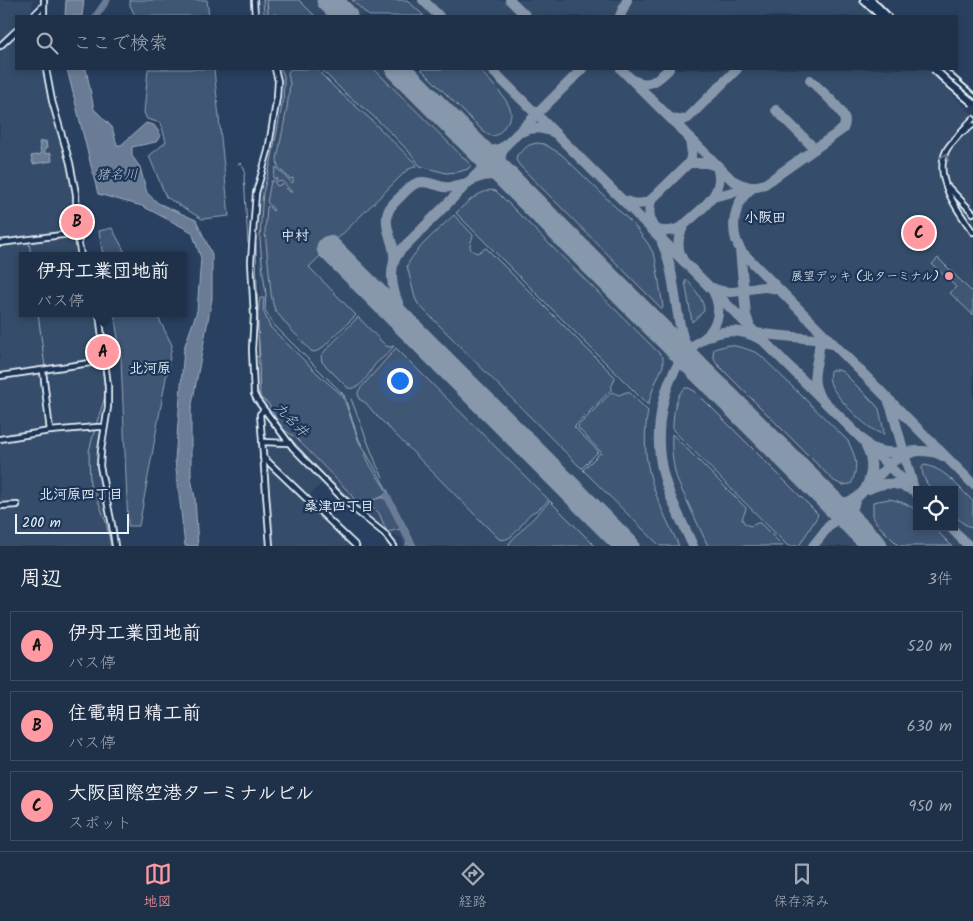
<!DOCTYPE html>
<html lang="ja">
<head>
<meta charset="utf-8">
<style>
  :root { --surface:#1f3049; --page:#2c3c53; --text:#f1f3f6; --muted:#a1a9b4; --line:#3c4b61; --accent:#ff9aa2 }
  body { margin:0; font-family:Kalam,"Klee One",sans-serif; background:var(--page); color:var(--text) }
  .controls { position:absolute; right:15px; bottom:15px; display:grid; overflow:hidden; border-radius:0px; box-shadow:0 2px 8px #0003 }
  .controls button { width:45px; height:45px; display:grid; place-items:center; padding:0; border:0; border-bottom:1px solid var(--line); background:var(--surface); color:var(--text); font:25px sans-serif }
  .scale { position:absolute; left:15px; bottom:12px; width:114px; box-sizing:border-box; padding-left:5px; border:2px solid #e8f1f8; border-top:0; font-size:14px; line-height:18px; white-space:nowrap; color:#e8f1f8; -webkit-text-stroke:4px #1d3557; paint-order:stroke }
  .you { position:absolute; left:399px; top:380px; width:18px; height:18px; margin:-12px; border:4px solid #fff; border-radius:50%; background:#1a73e8; box-shadow:0 0 0 8px #1a73e833 }
  .badge { display:grid; place-items:center; width:32px; height:32px; border-radius:50%; background:var(--accent); color:#111; font-size:16px; font-weight:700 }
  .pin { position:absolute; translate:-50% -50%; border:2px solid #fff; box-shadow:0 1px 5px #0006 }
  .popup { position:absolute; left:19px; top:252px; width:168px; height:65px; box-sizing:border-box; display:grid; place-content:center; border-radius:0px; background:var(--surface); filter:drop-shadow(0 1px 4px #0005); font-size:16px; white-space:nowrap; color:var(--muted) }
  .popup b { font-size:19px; color:var(--text) }
  .popup::after { content:''; position:absolute; left:50%; top:100%; margin-left:-10px; border:10px solid transparent; border-top-color:var(--surface) }
  .list { margin:0; padding:0; list-style:none }
  h2 { display:flex; justify-content:space-between; align-items:center; height:65px; margin:0; padding:0 20px; font-size:21px }
  h2 small { font-size:16px; font-weight:400; color:var(--muted) }
  .list li { display:grid; grid-template-columns:32px 1fr auto; gap:15px; align-items:center; box-sizing:border-box; height:70px; margin:0 10px 10px; padding:0 10px; border:1px solid var(--line); border-radius:0px }
  .list b { display:block; font-size:19px; white-space:nowrap }
  .list p { margin:0; font-size:16px; white-space:nowrap; color:var(--muted) }
  .list em { font-size:16px; font-style:normal; color:var(--muted) }
  .icon { flex:none; width:28px; height:28px; fill:none; stroke:currentColor; stroke-width:2; stroke-linecap:round; stroke-linejoin:round }
  .map { position:relative; flex:none; width:973px; height:546px; overflow:hidden }
  .search { position:absolute; background:var(--surface); box-shadow:0 2px 8px #0003; left:15px; right:15px; top:15px; height:55px; display:flex; align-items:center; gap:12px; box-sizing:border-box; padding:0 18px; border-radius:0px; color:var(--muted); font-size:19px }
  .sheet { height:305px; background:var(--surface) }
  nav { display:flex; justify-content:space-around; align-items:center; box-sizing:border-box; height:70px; border-top:1px solid var(--line); background:var(--surface); font-size:14px; color:var(--muted) }
  nav a { display:grid; justify-items:center; gap:2px }
  nav .on { color:var(--accent) }
  .map>svg:first-child { display:block }
</style>
</head>
<body>
<div class="map">
<svg width="973" height="546" viewBox="0 0 973 546">
  <rect width="100%" height="100%" fill="#294061"/>
  <filter id="ink" filterUnits="userSpaceOnUse"><feTurbulence type="fractalNoise" baseFrequency=".02" numOctaves="2"/><feDisplacementMap in="SourceGraphic" scale="10" xChannelSelector="R" yChannelSelector="G"/><feConvolveMatrix kernelMatrix="1 2 1 2 8 2 1 2 1" color-interpolation-filters="sRGB"/></filter>
  <g filter="url(#ink)">
    <g fill="#364d6b" fill-rule="evenodd">
      <path d="M0,0H33L31,15L29,16H16V27L2,39H0Z"/>
      <path d="M256,0H859L875,16H258Z"/>
      <path d="M16,34V69H43L48,102L56,131H58L67,160L71,178L74,196V232L0,242V51Z"/>
      <path d="M278,69H927L973,115V546H404L402,539L383,528L363,514L302,456L258,397V341L260,298L258,214L260,194L269,162L281,95L282,81ZM917,490H954V527H917Z"/>
      <path d="M74,235L78,256H23V313H96L102,350L99,360L100,365L104,372L106,385V410L103,421L99,424L97,430L99,434L96,454L97,457L99,470L113,546H0V245Z"/>
      <path d="M266,443L285,445L322,483L308,497L266,456L264,446Z"/>
      <path d="M269,464L352,546H272L266,465Z"/>
    </g>
    <g fill="#415774" stroke="#94a4b6">
      <path d="M130,0H207L209,16H135L130,5Z"/>
      <path d="M263,0H299L315,16H281L275,14L269,15L264,13Z"/>
      <path d="M352,0H407L424,16H369Z"/>
      <path d="M148,69H214L229,216L202,219L166,197L149,156L166,142L161,123L147,119L144,113Z"/>
      <path d="M291,69H316L339,92L368,117L414,162L416,166L407,170L309,267L356,315L320,350L314,352L311,351L287,325L275,310L273,304L271,293L265,232L267,207L268,206L273,211L274,210L267,202L271,181H274L277,186L282,184L290,192H292L282,181L278,182L276,180L277,178L274,179L273,178L276,167L292,183L293,182V178L290,179L278,167L277,159L287,108L290,84L288,73L289,71Z"/>
      <path d="M321,69H374L471,165L468,169L458,172L446,173L420,166L413,156L393,135L372,115L344,92Z"/>
      <path d="M421,69H478C487,78 510,100 511,113C512,118 505,125 502,130C497,137 492,137 485,133Z"/>
      <path d="M537,143L544,144L561,154L633,224L649,245L655,257L663,307L662,309L520,166L516,160L517,155L529,145Z"/>
      <path d="M491,190L496,191L663,357V366L654,386L648,405L456,213C466,203 476,193 491,190Z"/>
      <path d="M454,215L473,235C473,240 468,244 471,250L477,253L486,248L615,377C615,382 611,384 611,390L574,427L598,451L597,453L582,468H581L418,304L415,298L407,266C414,250 440,228 454,215Z"/>
      <path d="M112,228L127,256H103L99,231Z"/>
      <path d="M938,258L973,293V315L950,293L956,287L932,264Z"/>
      <path d="M685,281H688C695,290 704,299 704,311L692,322Z"/>
      <path d="M260,298H264L263,310L270,327L320,376L343,396L359,442C364,449 366,457 370,465C376,475 383,484 388,494L381,497L383,499L386,498L402,529L387,532L379,513L374,508L362,511L349,492L295,437L283,429L275,417L268,403L263,400L259,395L257,389L254,357L260,356L257,317Z"/>
      <path d="M114,313H156L172,345L139,526H128L121,358Z"/>
      <path d="M358,317L386,346L390,347L394,346C391,349 389,352 386,355C382,359 377,361 374,366C368,375 360,391 348,388L322,362L321,356L324,352Z"/>
      <path d="M728,345C739,346 748,349 759,354L848,441C856,457 859,467 851,484L842,485L834,481L716,363L713,355L714,349Z"/>
      <path d="M396,348L549,500C546,502 543,506 540,508C536,511 532,512 529,515C521,523 513,543 499,539L375,414L366,403L359,399L358,393L359,390Z"/>
      <path d="M831,370H839L843,372L875,404L879,409L884,432V434C871,434 838,399 832,387C829,381 829,377 830,371Z"/>
      <path d="M685,388H689L696,392L818,514L817,517L799,546H788L673,430C673,419 674,395 685,388Z"/>
      <path d="M612,392L619,395L626,392H629L648,411C638,463 657,500 679,546H660L583,470L599,454L602,453L578,428V426Z"/>
      <path d="M672,434L746,508L745,512L742,519L745,524L751,526L757,523H760L783,546H708L678,482C673,467 671,450 672,434Z"/>
      <path d="M924,465C945,468 958,487 973,501V529L963,523L954,515V490H932C926,483 922,476 922,467Z"/>
      <path d="M889,499C899,501 909,504 917,511V527H933L952,546H899L878,525L873,517V502Z"/>
      <path d="M550,501L595,546H508L511,541Z"/>
    </g>
    <g fill="#6b7c95" stroke="#9dabbd">
      <path d="M66,0H84L82,16H65Z"/>
      <path d="M67,69H86L94,109L112,127L117,145H121L146,123L154,125L161,135L156,142L132,147V156L140,167L147,193L158,203L196,220L212,254V299L191,410V478L195,498L198,546H185L175,460L184,348L197,311L201,258L192,232L142,206L98,194Z"/>
      <path d="M46,141L47,148L45,149V154L51,153L52,161L33,164L31,156L41,154L39,142Z"/>
    </g>
    <g fill="none" stroke-linecap="round" stroke-linejoin="round">
      <g stroke="#9dabbd" stroke-width="1">
        <path d="M267,0L268,13"/>
        <path d="M238,164L240,163C244,167 246,170 244,176L248,243"/>
        <path d="M29,242L31,256"/>
        <path d="M256,244L260,401"/>
        <path d="M38,313L45,367"/>
        <path d="M351,399L377,466L383,477"/>
        <path d="M96,425L104,400L105,392L103,372"/>
        <path d="M278,425L327,478L352,501L365,502L390,495L359,440L344,395L274,325L265,310L266,294L263,273L260,239L262,204L263,193L271,162L283,100L284,84V76L281,69"/>
        <path d="M95,429L89,451L90,485L96,495L106,522L111,546"/>
        <path d="M390,496L416,546"/>
        <path d="M399,521V523L407,539L406,546"/>
      </g>
      <g stroke="#6b7c95" stroke-width="7">
        <path d="M96,16L107,0"/>
        <path d="M387,496L412,546"/>
      </g>
      <g stroke="#8898ac" stroke-width="10">
        <path d="M335,0L337,7L342,13"/>
        <path d="M423,0L439,16"/>
        <path d="M510,0L526,16"/>
        <path d="M620,16L627,0"/>
        <path d="M491,69L917,494"/>
        <path d="M621,69L732,180L740,184L750,187"/>
        <path d="M635,81C651,88 658,79 669,69"/>
        <path d="M776,110L815,149"/>
        <path d="M671,118C677,121 682,121 688,118L737,69"/>
        <path d="M521,132C532,126 542,128 553,132"/>
        <path d="M474,144C483,152 492,153 503,147"/>
        <path d="M504,148C498,158 500,168 507,178"/>
        <path d="M689,163H706L717,166"/>
        <path d="M473,180C486,173 500,174 512,183"/>
        <path d="M756,186C733,198 728,232 742,252L973,484"/>
        <path d="M713,197L765,184L843,129C845,125 846,122 844,118C841,107 818,88 810,80"/>
        <path d="M651,200C648,210 649,219 654,228"/>
        <path d="M626,201C635,205 643,205 651,200L689,163C693,154 692,145 688,136"/>
        <path d="M653,228C665,233 674,232 684,225C701,209 729,191 716,165"/>
        <path d="M662,243C675,271 674,304 682,334C687,352 695,363 706,378"/>
        <path d="M740,249L746,315L749,324"/>
        <path d="M682,258C676,247 678,236 684,225"/>
        <path d="M394,260C396,245 385,232 387,218C387,209 393,204 399,198C404,193 409,186 417,183C426,180 435,185 444,187C452,188 459,186 466,183"/>
        <path d="M713,288C737,300 755,280 779,290"/>
        <path d="M754,333L814,339L831,344"/>
        <path d="M706,337C718,324 722,309 714,293"/>
        <path d="M420,339C402,319 380,276 400,251L582,69"/>
        <path d="M818,393C808,374 823,354 819,334"/>
        <path d="M889,402L892,410L914,489"/>
        <path d="M866,446C873,459 873,473 866,487"/>
        <path d="M872,448C895,459 921,444 943,456"/>
        <path d="M869,489C882,482 896,482 910,489"/>
        <path d="M824,495C834,503 844,505 855,499"/>
        <path d="M855,502C850,512 851,520 858,529"/>
        <path d="M950,527L969,546"/>
        <path d="M693,546C680,517 664,489 660,457C654,413 671,340 723,332C736,330 749,333 760,339"/>
        <path d="M813,546L828,527L892,462L904,455L917,451"/>
      </g>
      <g stroke="#8898ac" stroke-width="25">
        <path d="M329,0L345,16"/>
        <path d="M398,69L875,546"/>
        <path d="M329,248L627,546"/>
      </g>
      <g stroke="#e8f1f8" stroke-width="8">
        <g id="minor">
          <path d="M254,0L255,16"/>
          <path d="M33,16L44,5"/>
          <path d="M44,16V0"/>
          <path d="M0,46L16,31"/>
          <path d="M46,69L52,101L70,163L76,194L77,233L81,256"/>
          <path d="M275,69L278,81L277,97L268,151L256,193L253,233L251,262L254,316L252,349L254,394L257,400L293,448L340,496L359,513L384,533L394,546"/>
          <path d="M973,119C968,123 965,128 960,133C956,140 949,144 946,151C933,178 958,211 973,232"/>
          <path d="M963,132L973,125"/>
          <path d="M948,187L973,213"/>
          <path d="M0,243L77,233"/>
          <path d="M99,313L108,386V407L101,450L100,466L112,525L115,546"/>
          <path d="M43,371L50,431"/>
          <path d="M0,376L104,361"/>
          <path d="M264,410L260,414L270,546"/>
          <path d="M0,439L50,431L97,427H104"/>
          <path d="M262,442L289,443"/>
          <path d="M263,457L356,546"/>
          <path d="M0,506L17,505"/>
        </g>
      </g>
      <g stroke="#e8f1f8" stroke-width="10">
        <g id="highway">
          <path d="M864,0L881,16"/>
          <path d="M871,0L887,16"/>
          <path d="M941,69L973,97"/>
        </g>
      </g>
      <use href="#minor" stroke="#1d3557" stroke-width="4.5"/>
      <use href="#highway" stroke="#1d3557" stroke-width="6"/>
      <g stroke="#e8f1f8" stroke-width="10" stroke-linecap="butt">
        <path id="highway-bridge" d="M934,69L949,83L973,103"/>
      </g>
      <use href="#highway-bridge" stroke="#1d3557" stroke-width="6"/>
    </g>
    <defs><path id="oneway-chevron" d="M-2-3.5L2.5 0L-2 3.5" fill="none" stroke-width="1.6" stroke-linecap="round" stroke-linejoin="round" transform="scale(1.25)"/></defs>
    <use stroke="#64778f" href="#oneway-chevron" transform="translate(945 157) rotate(-72)"/>
  </g>
  <circle fill="#ff9aa2" stroke="#1d3557" stroke-width="2" cx="949" cy="276" r="5"/>
  <g text-anchor="middle" dominant-baseline="central" stroke-width="4.5" stroke-linejoin="round" paint-order="stroke">
    <g font-size="12" fill="#e8f1f8" stroke="#1d3557" text-anchor="end">
      <text x="939" y="276">展望デッキ (北ターミナル)</text>
    </g>
    <g font-size="14" font-style="italic" fill="#b6c2d0" stroke="#1d3557">
      <text x="117" y="175">猪名川</text>
      <text transform="translate(291 420) rotate(46)">九名井</text>
    </g>
    <g font-size="14" font-weight="bold" fill="#e8f1f8" stroke="#1d3557">
      <text x="765" y="218">小阪田</text>
      <text x="295" y="236">中村</text>
      <text x="150" y="369">北河原</text>
      <text x="81" y="495">北河原四丁目</text>
      <text x="339" y="507">桑津四丁目</text>
    </g>
  </g>
</svg>
<div class="controls">
<button><svg class="icon" aria-label="locate" viewBox="0 0 24 24"><circle cx="12" cy="12" r="6"/><path d="M12 2v4M12 18v4M2 12h4M18 12h4"/></svg></button>
</div>
<div class="scale">200 m</div>
<div class="you"></div>
<div class="pin badge" style="left:103px;top:352px">A</div>
<div class="popup"><b>伊丹工業団地前</b>バス停</div>
<div class="pin badge" style="left:77px;top:222px">B</div>
<div class="pin badge" style="left:919px;top:233px">C</div>
<div class="search"><svg class="icon" aria-label="search" viewBox="0 0 24 24"><circle cx="10" cy="10" r="6"/><path d="M15 15l6 6"/></svg>ここで検索</div>
</div>
<section class="sheet">
<h2>周辺<small>3件</small></h2>
<ul class="list">
<li><span class="badge">A</span><div><b>伊丹工業団地前</b><p>バス停</p></div><em>520 m</em></li>
<li><span class="badge">B</span><div><b>住電朝日精工前</b><p>バス停</p></div><em>630 m</em></li>
<li><span class="badge">C</span><div><b>大阪国際空港ターミナルビル</b><p>スポット</p></div><em>950 m</em></li>
</ul>
</section>
<nav>
<a class="on"><svg class="icon" aria-label="map" viewBox="0 0 24 24"><path d="M3 6l6-2 6 2 6-2v14l-6 2-6-2-6 2zM9 4v14M15 6v14"/></svg>地図</a>
<a><svg class="icon" aria-label="directions" viewBox="0 0 24 24"><path d="M12 3l9 9-9 9-9-9zM9 14v-3h6M13 9l2 2-2 2"/></svg>経路</a>
<a><svg class="icon" aria-label="saved" viewBox="0 0 24 24"><path d="M7 4h10v16l-5-4-5 4z"/></svg>保存済み</a>
</nav>
</body>
</html>
